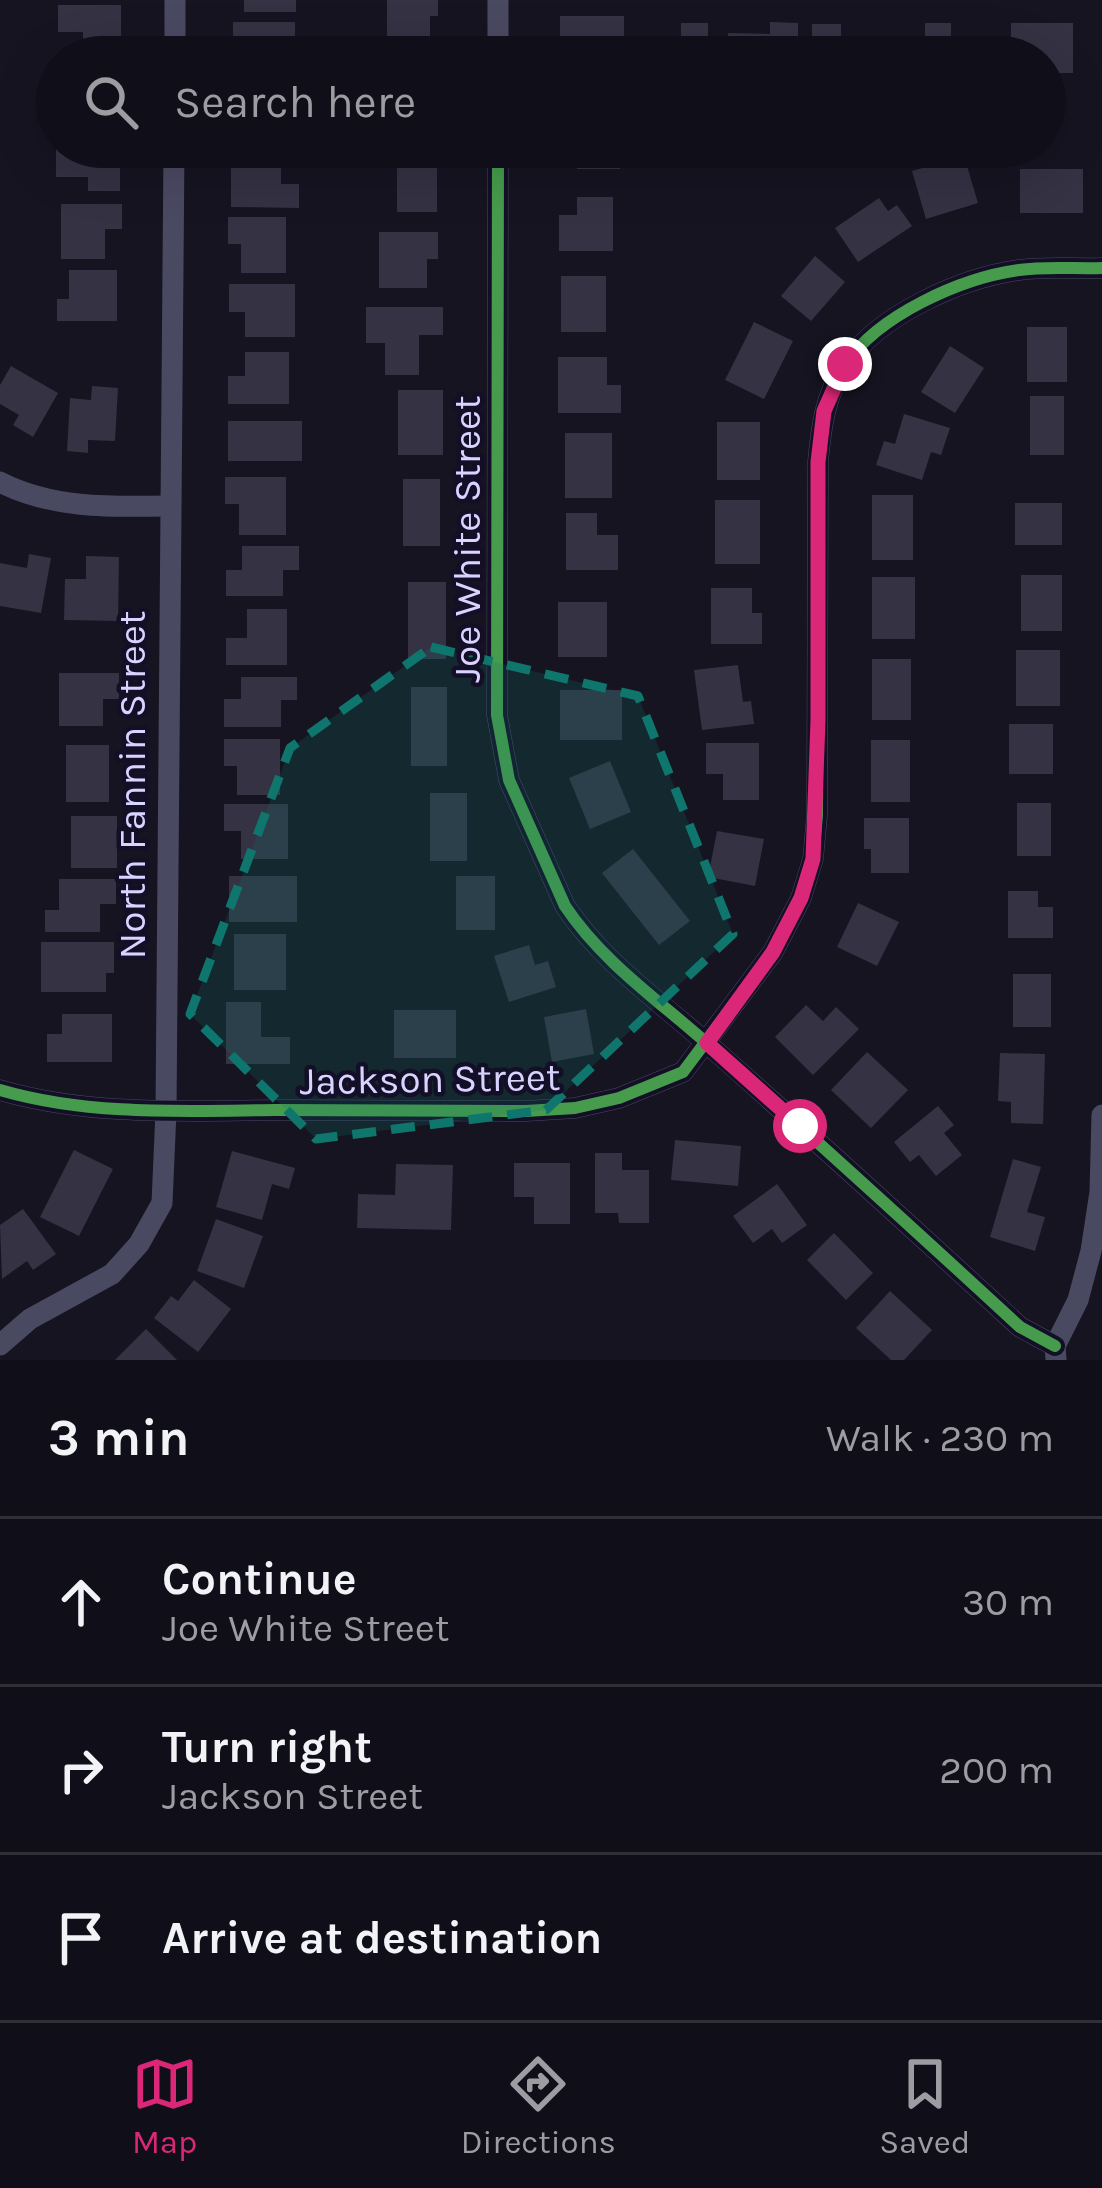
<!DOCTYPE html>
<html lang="en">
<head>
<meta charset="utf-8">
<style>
  :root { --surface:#100f19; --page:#1e1d26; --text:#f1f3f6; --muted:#9c9ca2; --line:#302f38; --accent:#db2777 }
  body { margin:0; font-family:Karla,sans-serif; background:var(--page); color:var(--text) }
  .stop { position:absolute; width:36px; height:36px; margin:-27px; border:9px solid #db2777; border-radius:50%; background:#fff }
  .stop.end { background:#db2777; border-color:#fff; box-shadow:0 3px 12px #0008 }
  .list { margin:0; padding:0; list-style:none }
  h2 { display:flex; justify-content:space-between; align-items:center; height:156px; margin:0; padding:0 48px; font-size:51px }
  h2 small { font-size:39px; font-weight:400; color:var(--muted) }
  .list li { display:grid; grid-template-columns:78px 1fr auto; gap:36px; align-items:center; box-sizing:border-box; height:168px; padding:0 48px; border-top:3px solid var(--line) }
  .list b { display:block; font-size:45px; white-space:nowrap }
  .list p { margin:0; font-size:39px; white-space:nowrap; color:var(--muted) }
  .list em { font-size:39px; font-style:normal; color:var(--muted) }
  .icon { flex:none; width:66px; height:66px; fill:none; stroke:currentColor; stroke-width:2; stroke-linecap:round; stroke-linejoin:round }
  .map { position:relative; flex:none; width:1102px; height:1360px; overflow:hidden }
  .search { position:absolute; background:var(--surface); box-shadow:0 12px 48px #0002; left:36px; right:36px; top:36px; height:132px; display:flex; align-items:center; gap:30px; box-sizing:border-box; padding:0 42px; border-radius:66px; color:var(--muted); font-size:45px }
  .sheet { height:660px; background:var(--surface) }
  nav { display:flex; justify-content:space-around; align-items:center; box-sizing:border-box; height:168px; border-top:3px solid var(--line); background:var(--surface); font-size:33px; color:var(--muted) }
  nav a { display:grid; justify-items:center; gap:6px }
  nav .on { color:var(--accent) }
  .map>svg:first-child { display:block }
</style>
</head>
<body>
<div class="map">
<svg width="1102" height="1360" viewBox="0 0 1102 1360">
  <rect width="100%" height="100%" fill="#161421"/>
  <g fill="#343243">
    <rect x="244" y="0" width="52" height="12"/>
    <path d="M387,0H438V16H430V46H387Z"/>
    <path d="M58,5H121V57H83V32H58Z"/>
    <path d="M560,16H624V45H608V57H560Z"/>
    <rect x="233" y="22" width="62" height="35"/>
    <path d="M770,22L798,23V57H728V33L770,34Z"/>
    <path d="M681,23H708V57H654V39H681Z"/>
    <path d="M925,23H951V57H896V43H925Z"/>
    <path d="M1011,23H1073V73H1045V57H1011Z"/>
    <path d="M812,24H841V45H878V57H823V52H812Z"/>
    <path d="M56,147H120V191H88V177H56Z"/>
    <rect x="577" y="147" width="43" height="22"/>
    <rect x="397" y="148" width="40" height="64"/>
    <path d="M231,153H281V184H299V208L231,207Z"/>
    <path d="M964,156L978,203L926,219L912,171Z"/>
    <rect x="1020" y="169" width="63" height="44"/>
    <path d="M577,197H613V251H559V215H577Z"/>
    <path d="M879,198L888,211L897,205L912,226L858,262L835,228Z"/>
    <path d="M61,204H122V229H105V259H61Z"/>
    <path d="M228,217H286V273H241V244H228Z"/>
    <path d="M379,232H438V259H427V288H379Z"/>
    <path d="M815,256L845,282L811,321L781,296Z"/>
    <path d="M69,270H117V321H57V299H69Z"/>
    <rect x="561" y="276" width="45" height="56"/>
    <path d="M229,284H295V337H245V312H229Z"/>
    <path d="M366,307H443V335H419V375H385V343H366Z"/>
    <path d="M754,322L793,341L764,399L725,380Z"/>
    <rect x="1027" y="327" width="40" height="55"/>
    <path d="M950,346L984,368L955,413L921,392Z"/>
    <path d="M245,352H289V404H228V376H245Z"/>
    <path d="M558,357H607V385H621V413H558Z"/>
    <path d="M11,366L58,393L33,437L13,425L19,415L0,404V385Z"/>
    <path d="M92,386L118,388L115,441L88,440V453L67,451L70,398L91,400Z"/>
    <rect x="398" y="390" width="45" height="65"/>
    <rect x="1030" y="396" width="34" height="59"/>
    <path d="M904,414L950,428L941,455L931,452L922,480L876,465L884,441L895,444Z"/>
    <rect x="228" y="421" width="74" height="40"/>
    <rect x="717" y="422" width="43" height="58"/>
    <rect x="565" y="433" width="47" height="65"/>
    <path d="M225,477H286V535H239V504H225Z"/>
    <rect x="403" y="479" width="37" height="67"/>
    <rect x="872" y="495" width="41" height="65"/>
    <rect x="715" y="500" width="45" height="64"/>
    <rect x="1015" y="503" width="47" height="42"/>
    <path d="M566,513H597V535H618V570H566Z"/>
    <path d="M242,546H299V570H283V596H226V570H242Z"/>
    <path d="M29,554L51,558L41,613L0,606V563L27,568Z"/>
    <path d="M86,556L119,557L118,621L64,620L65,579H86Z"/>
    <rect x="1021" y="575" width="41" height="56"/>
    <rect x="872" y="577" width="43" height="62"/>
    <rect x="408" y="582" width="38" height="77"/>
    <path d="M711,588H752V613H762V644H711Z"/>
    <rect x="558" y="602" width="49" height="55"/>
    <path d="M247,609H287V665H226V638H247Z"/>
    <rect x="1016" y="650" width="44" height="56"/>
    <rect x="872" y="659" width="39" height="61"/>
    <path d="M738,665L743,702L751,701L754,724L702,730L694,670Z"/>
    <path d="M59,673H119V699H103V726H59Z"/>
    <path d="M241,677H297V700H281V727H224V699H241Z"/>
    <rect x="411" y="687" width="36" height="79"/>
    <rect x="560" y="690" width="62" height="50"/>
    <rect x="1009" y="724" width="44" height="50"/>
    <path d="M224,739H280V795H237V766H224Z"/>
    <rect x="871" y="740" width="39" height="62"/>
    <path d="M706,743H759V800H723V774H706Z"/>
    <rect x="66" y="745" width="43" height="57"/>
    <path d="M610,761L631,812L590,829L569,778Z"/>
    <rect x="430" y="793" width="37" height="68"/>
    <rect x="1017" y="803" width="34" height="53"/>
    <path d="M224,804H288V859H241V831H224Z"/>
    <rect x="71" y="816" width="46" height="52"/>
    <path d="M864,818H909V873H871V849H864Z"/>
    <path d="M717,831L764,839L755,886L708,877Z"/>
    <path d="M633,849L690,921L659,945L602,873Z"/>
    <rect x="229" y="876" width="68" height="46"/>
    <rect x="456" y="876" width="39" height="54"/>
    <path d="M59,879H116V904H100V932H45V910H59Z"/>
    <path d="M1008,891H1038V907H1053V938H1008Z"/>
    <path d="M858,903L899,922L877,966L837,947Z"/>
    <rect x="234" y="934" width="52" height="56"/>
    <path d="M41,942H114V973H106V992H41Z"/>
    <path d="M529,945L535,965L548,961L556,987L509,1002L494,956Z"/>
    <rect x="1013" y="974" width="38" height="53"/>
    <path d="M226,1002H261V1037H290V1064H226Z"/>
    <path d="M806,1005L823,1021L836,1007L859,1029L813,1075L775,1037Z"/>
    <path d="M586,1009L594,1054L552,1062L544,1017Z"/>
    <rect x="394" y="1010" width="62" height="48"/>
    <path d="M62,1014H112V1062H47V1034H62Z"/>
    <path d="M867,1052L908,1090L871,1128L831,1090Z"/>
    <path d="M1000,1053L1045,1054L1043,1124L1011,1123V1102L998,1101Z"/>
    <path d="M938,1106L954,1125L944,1133L962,1155L936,1176L919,1155L910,1162L894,1142Z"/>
    <path d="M675,1140L741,1146L738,1186L671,1180Z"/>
    <path d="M74,1150L113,1169L79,1236L40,1217Z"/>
    <path d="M232,1151L295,1168L289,1189L272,1184L262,1220L216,1207Z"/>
    <path d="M595,1153H622V1170H649V1223H619L618,1213H595Z"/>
    <path d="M1013,1159L1041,1167L1027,1212L1045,1217L1035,1251L990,1237Z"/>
    <path d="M514,1163H570V1224H534V1197H514Z"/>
    <path d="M396,1164L453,1165L451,1230L357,1228L358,1194L395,1195Z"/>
    <path d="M777,1184L807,1225L782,1243L772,1229L753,1243L733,1216Z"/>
    <path d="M23,1209L56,1254L33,1270L27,1261L2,1279L0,1225Z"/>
    <path d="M216,1219L263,1236L244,1288L197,1271Z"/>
    <path d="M834,1233L873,1273L846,1300L807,1260Z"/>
    <path d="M194,1280L231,1309L198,1352L154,1318L171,1296L178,1301Z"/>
    <path d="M890,1291L932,1330L904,1360H891L856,1328Z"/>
    <path d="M146,1329L177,1360H115Z"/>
  </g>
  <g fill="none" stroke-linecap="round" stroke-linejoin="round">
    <g stroke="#4a4962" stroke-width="21">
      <path d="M175,57V0"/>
      <path d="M498,57V0"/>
      <path d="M498,147L497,715L509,780L565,906C603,963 661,1002 711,1047C815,1139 918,1233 1020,1327L1055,1346"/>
      <path d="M0,482C52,509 113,507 170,506"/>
      <path d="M0,1090C89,1116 184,1111 276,1110C359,1110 443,1111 526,1111L575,1108L619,1098L683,1072L773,952L801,898L813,859L817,815L818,462C821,428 825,395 845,365C878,315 961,278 1019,270C1046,266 1075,269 1102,268"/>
      <path d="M0,1345L30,1319L112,1274L139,1244L162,1203L166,1111L174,147"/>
      <path d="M1056,1359L1055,1346L1078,1300L1091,1251L1100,1192L1102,1115"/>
    </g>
    <g stroke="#130f26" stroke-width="20">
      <g id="cycleway">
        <path d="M498,147L497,715L509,780L565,906C603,963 661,1002 711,1047C815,1139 918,1233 1020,1327L1055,1346"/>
        <path d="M0,1090C89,1116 184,1111 276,1110C359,1110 443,1111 526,1111L575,1108L619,1098L683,1072L773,952L801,898L813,859L817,815L818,462C821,428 825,395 845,365C878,315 961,278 1019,270C1046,266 1075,269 1102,268"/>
      </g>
    </g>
    <use href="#cycleway" stroke="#469c4c" stroke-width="12"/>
  </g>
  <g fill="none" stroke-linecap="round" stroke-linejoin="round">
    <path stroke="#db2777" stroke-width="15" d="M800,1126L707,1043L773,952L801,898L813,859L818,720V462L824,411L845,364"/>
  </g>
  <path fill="#0f766e" fill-opacity="0.2" stroke="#0f766e" stroke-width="9" stroke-dasharray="24 15" stroke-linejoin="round" d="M431,647L638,696L733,934L546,1110L316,1139L190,1014L290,748Z"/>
  <g text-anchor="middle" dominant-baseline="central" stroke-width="9" stroke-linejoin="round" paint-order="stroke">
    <g font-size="39" fill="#d9d4ff" stroke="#130f26">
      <text transform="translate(467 539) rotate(-90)">Joe White Street</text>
      <text transform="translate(132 785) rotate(-90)">North Fannin Street</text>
      <text transform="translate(430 1079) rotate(-1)">Jackson Street</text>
    </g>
  </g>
</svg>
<div class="stop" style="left:800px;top:1126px"></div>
<div class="stop end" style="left:845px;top:364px"></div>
<div class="search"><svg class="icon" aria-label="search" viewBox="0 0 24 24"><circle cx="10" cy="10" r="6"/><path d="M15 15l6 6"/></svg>Search here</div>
</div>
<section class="sheet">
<h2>3 min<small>Walk · 230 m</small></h2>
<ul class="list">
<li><svg class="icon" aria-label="ahead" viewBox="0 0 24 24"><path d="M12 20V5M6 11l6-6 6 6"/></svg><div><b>Continue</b><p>Joe White Street</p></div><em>30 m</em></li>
<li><svg class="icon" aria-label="right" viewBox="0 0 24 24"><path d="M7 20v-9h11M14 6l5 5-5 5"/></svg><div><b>Turn right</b><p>Jackson Street</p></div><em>200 m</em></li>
<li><svg class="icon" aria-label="arrive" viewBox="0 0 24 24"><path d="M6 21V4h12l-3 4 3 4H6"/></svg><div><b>Arrive at destination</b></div></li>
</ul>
</section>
<nav>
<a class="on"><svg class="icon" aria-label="map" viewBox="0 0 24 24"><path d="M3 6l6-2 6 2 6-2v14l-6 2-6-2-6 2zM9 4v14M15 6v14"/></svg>Map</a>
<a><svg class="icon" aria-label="directions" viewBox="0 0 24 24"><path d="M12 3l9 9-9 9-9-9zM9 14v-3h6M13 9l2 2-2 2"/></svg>Directions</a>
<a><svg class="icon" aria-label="saved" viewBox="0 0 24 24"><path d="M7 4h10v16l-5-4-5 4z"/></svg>Saved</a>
</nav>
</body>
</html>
